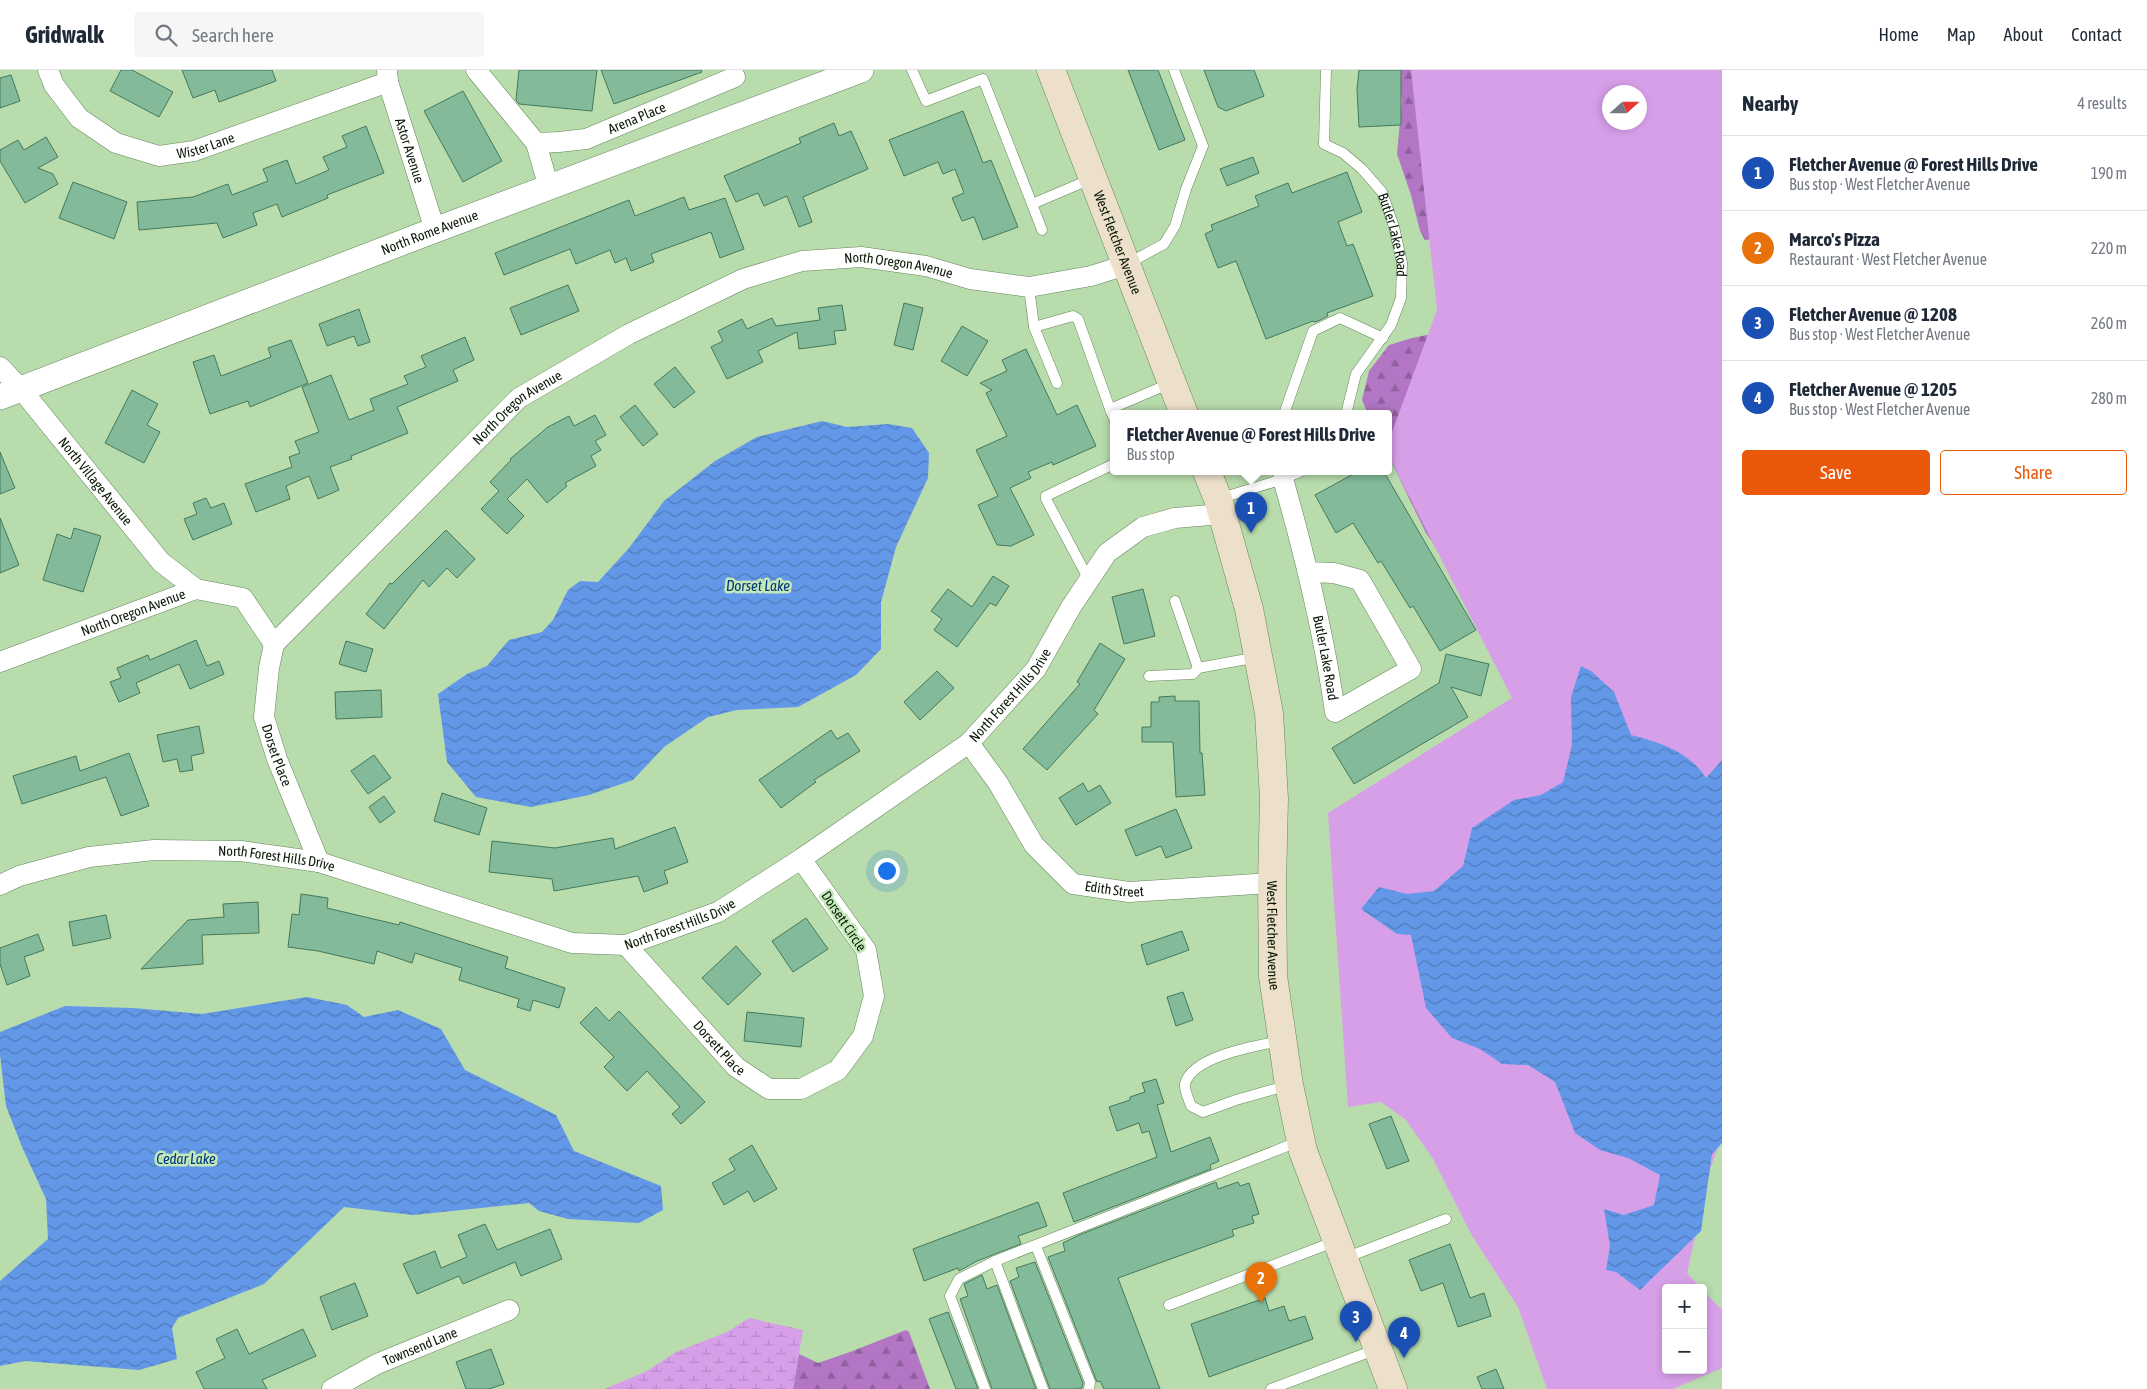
<!DOCTYPE html>
<html lang="en">
<head>
<meta charset="utf-8">
<style>
  :root { --surface:#fff; --page:#f6f6f7; --text:#1f2937; --muted:#747a83; --line:#e0e1e3; --accent:#ea580c }
  body { margin:0; font-family:"Asap Condensed",sans-serif; background:var(--page); color:var(--text) }
  .controls { position:absolute; right:15px; bottom:15px; display:grid; overflow:hidden; border-radius:5px; box-shadow:0 2px 8px #0003 }
  .controls button { width:45px; height:45px; display:grid; place-items:center; padding:0; border:0; border-bottom:1px solid var(--line); background:var(--surface); color:var(--text); font:25px sans-serif }
  .compass { position:absolute; left:1602px; top:15px; width:45px; height:45px; border-radius:50%; background:var(--surface); box-shadow:0 2px 8px #0003; rotate:69deg }
  .you { position:absolute; left:886px; top:800px; width:18px; height:18px; margin:-12px; border:4px solid #fff; border-radius:50%; background:#1a73e8; box-shadow:0 0 0 8px #1a73e833 }
  .badge { display:grid; place-items:center; width:32px; height:32px; border-radius:50%; background:var(--accent); color:#fff; font-size:16px; font-weight:700 }
  .pin { position:absolute; translate:-50% -41px; filter:drop-shadow(0 1px 2px #0008) }
  .pin::after { content:''; position:absolute; top:26px; width:18px; height:15px; background:inherit; clip-path:polygon(0 0,100% 0,50% 100%) }
  .popup { position:absolute; left:1110px; top:340px; width:282px; height:65px; box-sizing:border-box; display:grid; place-content:center; border-radius:5px; background:var(--surface); filter:drop-shadow(0 1px 4px #0005); font-size:16px; white-space:nowrap; color:var(--muted) }
  .popup b { font-size:19px; color:var(--text) }
  .popup::after { content:''; position:absolute; left:50%; top:100%; margin-left:-10px; border:10px solid transparent; border-top-color:var(--surface) }
  .list { margin:0; padding:0; list-style:none }
  h2 { display:flex; justify-content:space-between; align-items:center; height:65px; margin:0; padding:0 20px; font-size:21px }
  h2 small { font-size:16px; font-weight:400; color:var(--muted) }
  .list li { display:grid; grid-template-columns:32px 1fr auto; gap:15px; align-items:center; box-sizing:border-box; height:75px; padding:0 20px; border-top:1px solid var(--line) }
  .list b { display:block; font-size:19px; white-space:nowrap }
  .list p { margin:0; font-size:16px; white-space:nowrap; color:var(--muted) }
  .list em { font-size:16px; font-style:normal; color:var(--muted) }
  .actions { display:flex; gap:10px; padding:15px 20px }
  .actions a { flex:1; padding:11px 0; border:1px solid var(--accent); border-radius:5px; text-align:center; font-size:18px; color:var(--accent) }
  .actions .main { background:var(--accent); color:#fff }
  .icon { flex:none; width:28px; height:28px; fill:none; stroke:currentColor; stroke-width:2; stroke-linecap:round; stroke-linejoin:round }
  .map { position:relative; flex:none; width:1722px; height:1319px; overflow:hidden }
  header { display:flex; align-items:center; gap:30px; box-sizing:border-box; height:70px; padding:0 25px; background:var(--surface); border-bottom:1px solid var(--line) }
  header strong { font-size:24px }
  nav { display:flex; gap:28px; margin-inline-start:auto; font-size:18px }
  .search { width:350px; height:45px; background:var(--page); display:flex; align-items:center; gap:12px; box-sizing:border-box; padding:0 18px; border-radius:5px; color:var(--muted); font-size:19px }
  main { display:flex }
  aside { flex:1; background:var(--surface) }
  .map>svg:first-child { display:block }
</style>
</head>
<body>
<header>
<strong>Gridwalk</strong>
<div class="search"><svg class="icon" aria-label="search" viewBox="0 0 24 24"><circle cx="10" cy="10" r="6"/><path d="M15 15l6 6"/></svg>Search here</div>
<nav><a>Home</a><a>Map</a><a>About</a><a>Contact</a></nav>
</header>
<main>
<div class="map">
<svg width="1722" height="1319" viewBox="0 0 1722 1319">
  <defs>
    <pattern id="forest-firs" width="22" height="20" patternUnits="userSpaceOnUse" patternTransform="scale(1.25)"><rect width="22" height="20" fill="#b276c4"/><path d="M5 1l3.5 6h-7zM16 11l3.5 6h-7z" fill="#8f609d"/></pattern>
    <pattern id="wetland-marsh" width="20" height="14" patternUnits="userSpaceOnUse" patternTransform="scale(1.25)"><rect width="20" height="14" fill="#d89fe9"/><path d="M1 5h8M5 5V1M11 12h8M15 12V8" fill="none" stroke="#b888c6"/></pattern>
    <pattern id="water-waves" width="16" height="10" patternUnits="userSpaceOnUse" patternTransform="scale(1.25)"><rect width="16" height="10" fill="#6398e8"/><path d="M0 5q4-4 8 0t8 0" fill="none" stroke="#507bba"/></pattern>
  </defs>
  <rect width="100%" height="100%" fill="#b8dcac"/>
  <g fill="url(#forest-firs)">
    <path d="M1397,0H1437L1432,47L1447,131L1478,153L1523,154L1586,159L1608,169L1625,211L1613,246L1587,286L1567,302L1502,285L1453,294L1426,304L1413,355L1437,405L1496,487L1517,513L1514,536L1459,509L1426,463L1389,387L1388,344H1368L1362,330L1369,301L1389,275L1412,268L1471,256L1525,268L1578,248L1586,203L1576,177L1455,168L1425,170L1420,161L1411,125L1397,84L1402,30Z"/>
    <path d="M906,1260L909,1262L930,1319H793L799,1284L818,1293L850,1282Z"/>
  </g>
  <path fill="url(#wetland-marsh)" d="M749,1248L803,1260L793,1319H605L647,1301L676,1282L727,1262Z"/>
  <path fill="#d89fe9" fill-rule="evenodd" d="M1411,0H1722V1067L1710,1099L1687,1203L1701,1218H1666V1300H1703V1220L1722,1240V1298L1673,1319H1547L1518,1237L1471,1164L1433,1089L1406,1050L1381,1032L1348,1037L1328,743L1512,628L1389,387V370L1437,240ZM1610,22H1640V52H1610Z"/>
  <g fill="url(#water-waves)">
    <path d="M822,351L847,357L888,354L912,358L929,383L928,408L896,477L881,532V579L856,605L798,637L737,640L708,647L664,677L633,710L589,725L531,737L476,727L447,692L438,624L467,604L487,596L509,570L542,562L553,550L568,520L580,511L598,512L629,478L664,431L715,391L757,367Z"/>
    <path d="M1581,596L1591,601L1614,622L1631,665C1659,672 1690,682 1706,708L1722,690V1073L1712,1084L1701,1161L1640,1220L1616,1202L1606,1200L1610,1176L1604,1139L1624,1145L1654,1135L1660,1105L1628,1088L1600,1080L1575,1063L1555,1012L1528,995L1502,994L1480,979L1452,968L1426,938L1411,865L1397,864L1361,839L1379,817L1407,824L1434,821L1463,796L1472,758L1514,730L1541,725L1563,712L1572,675L1571,627Z"/>
    <path d="M307,927L347,935L364,947L398,940L441,959L465,1000L556,1045L574,1081L661,1116L663,1140L639,1153L568,1149L539,1141L529,1133L413,1145L344,1137L264,1214L178,1248L172,1258L177,1289L139,1300L25,1291L0,1296V1211L48,1169L46,1129L22,1077L6,1036L0,985V962L65,936L133,938L202,944Z"/>
  </g>
  <g fill="#83bb9a" stroke="#44795c">
    <path d="M121,0H132L173,22L159,47L110,21Z"/>
    <path d="M182,0H272L276,11L219,32L215,20L193,28Z"/>
    <path d="M519,0H597L592,41L519,34L516,30Z"/>
    <path d="M601,0H701L702,2L614,34Z"/>
    <path d="M1128,0H1158L1185,70L1159,80Z"/>
    <path d="M1204,0H1254L1264,26L1226,41L1218,37Z"/>
    <path d="M1359,0H1401V55L1359,57L1357,19Z"/>
    <path d="M11,5L20,31L0,38V8Z"/>
    <path d="M463,21L502,91L463,112L424,41Z"/>
    <path d="M963,41L983,93L991,90L1018,157L983,170L974,147L962,151L952,128L964,123L955,99L943,104L938,92L904,106L889,70Z"/>
    <path d="M834,53L839,66L851,61L868,99L803,127L812,152L799,157L787,126L764,136L758,123L736,132L724,106L801,73L799,68Z"/>
    <path d="M366,56L384,103L327,125L328,128L282,147L277,134L253,143L257,155L223,168L217,153L139,160L137,132L193,127L228,114L232,125L268,111L263,99L287,90L296,114L329,100L323,87L347,77L342,66Z"/>
    <path d="M46,67L58,87L38,98L53,104L58,114L25,133L0,91V80L18,70L24,80Z"/>
    <path d="M1253,87L1259,103L1227,116L1220,99Z"/>
    <path d="M1347,102L1362,142L1338,152L1347,176L1353,174L1373,226L1327,243L1328,246L1318,251L1314,252L1313,251L1266,269L1236,191L1218,198L1205,164L1213,160L1211,155L1259,136L1255,126L1288,113L1292,123Z"/>
    <path d="M73,112L127,132L114,169L59,148Z"/>
    <path d="M684,127L689,140L725,128L744,179L720,188L711,162L651,184L654,192L631,201L626,188L615,193L610,180L576,194L570,179L504,205L495,183L629,130L635,146Z"/>
    <path d="M568,215L579,241L521,265L510,238Z"/>
    <path d="M904,233L923,238L913,280L894,275Z"/>
    <path d="M842,235L846,260L834,261L836,274L799,279L797,262L758,281L763,292L727,309L711,277L723,271L718,261L742,249L747,259L772,248L776,256L820,250L818,238Z"/>
    <path d="M359,239L370,272L358,276L354,266L327,276L319,254Z"/>
    <path d="M962,256L988,271L967,306L941,291Z"/>
    <path d="M465,267L474,290L453,300L458,311L397,337L408,363L351,386L352,389L330,397L339,420L318,429L309,406L286,416L290,429L256,442L245,414L292,397L289,387L300,383L295,371L319,362L302,317L331,305L349,350L374,340L370,329L408,314L404,306L426,297L421,286Z"/>
    <path d="M291,270L308,313L250,337L248,331L210,344L193,292L214,285L221,306L271,287L268,278Z"/>
    <path d="M1026,279L1057,345L1077,335L1096,376L1053,395L1052,392L1028,402L1031,408L1010,418L1034,465L1011,476L997,475L978,435L998,426L976,380L1007,366L986,323L992,320L980,313L1007,301L1002,290Z"/>
    <path d="M675,297L695,322L674,338L654,314Z"/>
    <path d="M132,320L158,334L147,355L160,362L144,393L105,373Z"/>
    <path d="M635,335L658,364L643,376L620,347Z"/>
    <path d="M595,345L606,365L595,371L601,380L591,386L596,396L565,413L567,416L547,433L527,409L507,429L524,446L507,464L481,439L499,421L490,412L511,390L510,389L548,357L569,346L574,356Z"/>
    <path d="M0,382L15,418L0,424Z"/>
    <path d="M1357,402H1384L1476,560L1440,581L1413,536L1410,538L1381,491L1378,493L1353,453L1336,463L1315,425Z"/>
    <path d="M206,428L211,438L224,433L232,454L193,470L184,449L197,444L193,433Z"/>
    <path d="M0,448L19,495L0,503Z"/>
    <path d="M74,458L101,466L83,522L43,510L57,464L71,469Z"/>
    <path d="M446,460L475,489L457,508L447,498L429,517L423,510L384,559L366,544L390,513L392,514Z"/>
    <path d="M993,506L1009,516L996,536L990,533L957,577L934,560L942,549L931,541L948,519L972,537Z"/>
    <path d="M1143,519L1155,566L1124,574L1112,527Z"/>
    <path d="M196,570L207,596L219,591L224,604L190,619L179,594L136,613L140,623L119,632L110,612L121,608L117,598L148,585L150,590Z"/>
    <path d="M346,571L373,579L366,602L339,594Z"/>
    <path d="M1100,573L1125,589L1094,640L1098,644L1047,700L1023,679L1080,614L1077,612Z"/>
    <path d="M1446,584L1489,594L1481,626L1451,617L1468,647L1354,714L1332,678L1439,613Z"/>
    <path d="M937,601L954,618L920,650L904,632Z"/>
    <path d="M381,620L382,647L336,649L335,622Z"/>
    <path d="M1175,626V631H1199L1200,683H1202L1205,725L1176,727L1173,672H1142V657H1151V632H1159V627Z"/>
    <path d="M199,656L204,683L191,686L193,700L180,702L177,689L163,692L157,665Z"/>
    <path d="M831,660L837,669L848,663L860,681L814,710L816,712L781,738L759,710Z"/>
    <path d="M129,683L149,736L121,746L106,707L22,734L13,706L76,686L80,701Z"/>
    <path d="M374,685L391,708L368,724L351,701Z"/>
    <path d="M1083,713L1088,722L1100,715L1111,733L1076,755L1059,728Z"/>
    <path d="M442,723L487,738L479,765L434,751Z"/>
    <path d="M384,726L395,742L380,753L369,737Z"/>
    <path d="M1176,739L1192,778L1166,788L1161,776L1136,786L1125,760Z"/>
    <path d="M675,757L688,792L664,801L668,813L644,822L638,806L554,821L552,809L489,802L492,771L555,778L613,768L615,779Z"/>
    <path d="M301,824L328,828L327,838L399,855L400,852L508,887L505,898L565,918L559,938L533,930L530,941L517,937L519,929L459,910L462,898L415,883L412,893L377,881L374,894L318,881L288,877L292,844L299,845Z"/>
    <path d="M258,832L259,863L202,865L203,894L141,899L188,850L224,847L223,834Z"/>
    <path d="M106,845L111,868L73,876L69,852Z"/>
    <path d="M806,848L828,879L793,902L772,871Z"/>
    <path d="M1182,861L1189,880L1147,895L1141,875Z"/>
    <path d="M38,864L44,880L24,887L30,906L7,915L0,894V878Z"/>
    <path d="M736,876L761,904L728,935L702,908Z"/>
    <path d="M1183,922L1193,950L1176,956L1167,927Z"/>
    <path d="M596,937L609,951L619,941L705,1032L681,1054L672,1044L680,1037L647,1001L627,1021L604,997L614,987L580,953Z"/>
    <path d="M747,942L804,948L801,977L744,971Z"/>
    <path d="M1156,1009L1164,1033L1157,1035L1171,1082L1210,1067L1219,1091L1210,1095L1211,1099L1074,1152L1063,1123L1157,1087L1149,1061L1142,1063L1139,1053L1117,1061L1109,1037L1130,1030V1027L1145,1022L1142,1013Z"/>
    <path d="M1391,1046L1409,1091L1387,1099L1369,1054Z"/>
    <path d="M752,1075L777,1119L754,1132L748,1121L724,1135L712,1113L735,1100L729,1089Z"/>
    <path d="M1216,1112L1218,1119L1238,1112L1240,1116L1249,1113L1259,1144L1252,1146L1254,1153L1232,1160L1234,1166L1118,1208L1160,1319H1104L1100,1311L1097,1312L1048,1187L1065,1181L1063,1173L1079,1165Z"/>
    <path d="M1038,1132L1047,1156L1018,1166L1021,1174L977,1191L959,1201L958,1198L924,1211L913,1179Z"/>
    <path d="M485,1154L497,1180L550,1159L562,1189L521,1206L515,1192L463,1214L459,1206L417,1224L403,1194L435,1181L441,1198L467,1187L458,1165Z"/>
    <path d="M1450,1174L1470,1228L1484,1223L1491,1246L1458,1257L1443,1213L1421,1221L1409,1190Z"/>
    <path d="M1035,1192L1083,1313L1082,1318L1078,1319H1050L1010,1211L1019,1207L1016,1198Z"/>
    <path d="M982,1205L987,1219L997,1215L1036,1319H992L960,1229L968,1226L964,1214Z"/>
    <path d="M355,1213L368,1246L332,1260L320,1227Z"/>
    <path d="M1265,1228L1269,1241L1284,1236L1289,1251L1305,1246L1313,1269L1209,1307L1191,1254Z"/>
    <path d="M948,1242L978,1319H956L929,1249Z"/>
    <path d="M237,1259L249,1284L303,1259L316,1286L262,1310L267,1319H204L196,1302L225,1288L216,1269Z"/>
    <path d="M491,1279L504,1314L489,1319H466L456,1292Z"/>
    <path d="M1496,1299L1504,1319H1482L1477,1307Z"/>
  </g>
  <g fill="none" stroke-linecap="round" stroke-linejoin="round">
    <g stroke="#65865a" stroke-width="11">
      <g id="service">
        <path d="M912,0L926,31L983,9L1032,134L1091,109"/>
        <path id="s1" d="M1326,0L1324,74L1343,83L1362,99L1382,122L1394,157L1402,193L1401,228L1391,255L1356,304L1346,344"/>
        <path d="M1032,134L1042,160"/>
        <path d="M1127,194L1164,174L1175,156L1186,119L1203,76L1174,0"/>
        <path d="M1029,217L1034,257L1057,313"/>
        <path d="M1034,257L1073,246L1078,249L1110,339"/>
        <path d="M1284,344L1313,261L1340,248L1383,268"/>
        <path d="M1114,349L1110,339L1171,313"/>
        <path d="M1218,429L1283,409L1300,402"/>
        <path d="M1089,510L1046,429V426L1114,394"/>
        <path d="M1175,531L1198,598L1258,587"/>
        <path d="M1149,606L1193,604L1198,598"/>
        <path d="M1280,971C1256,976 1192,986 1185,1014C1184,1020 1189,1030 1191,1036L1203,1042L1236,1030L1289,1015"/>
        <path d="M1036,1176L1090,1312L1089,1319"/>
        <path d="M1345,1188L1446,1149"/>
        <path d="M995,1191L1043,1319"/>
        <path d="M1169,1235L1336,1171"/>
        <path d="M985,1319L950,1226L959,1209L995,1191L1300,1071"/>
        <path d="M1271,1319L1377,1279"/>
      </g>
    </g>
    <g stroke="#65865a" stroke-width="21">
      <g id="minor">
        <path id="s2" d="M48,0L54,15L79,48L116,73L159,86L194,81L388,12"/>
        <path id="s3" d="M387,0L388,12L435,160"/>
        <path d="M476,0L536,73"/>
        <path id="s4" d="M549,118L536,73L559,72L586,69L735,7"/>
        <path id="s5" d="M0,297L21,319L161,492L196,519"/>
        <path id="s6" d="M1283,409C1305,486 1324,563 1335,642L1411,599L1360,510L1334,503L1308,502"/>
        <path id="s7" d="M274,574L519,328L629,264L743,209L802,191L861,187L926,196L970,209L1029,217L1091,206L1126,195"/>
        <path id="s8" d="M274,574L269,598L264,647L277,689L319,792"/>
        <path id="s9" d="M0,592L196,519L243,528L274,574"/>
        <path id="s10" d="M969,673L998,713L1034,775L1073,814L1129,822L1272,813"/>
        <path id="s11" d="M0,815L19,806L89,787L154,780L241,781L319,792L572,873L626,875L718,842L801,789L969,673L1036,599L1071,537L1107,483L1143,457L1175,448L1222,444"/>
        <path id="s12" d="M626,875L736,997L769,1019H801L838,1000L863,966L874,926L866,880L801,789"/>
        <path id="s13" d="M332,1319L377,1294L509,1240"/>
      </g>
    </g>
    <g stroke="#65865a" stroke-width="26">
      <g id="tertiary">
        <path id="s14" d="M0,327L435,160L861,0"/>
      </g>
    </g>
    <g stroke="#65865a" stroke-width="29">
      <g id="secondary">
        <path id="s15" d="M1051,0L1184,344"/>
        <path id="s16" d="M1207,402L1218,429L1249,539L1269,643L1274,729L1272,813L1273,906L1289,1015L1303,1081L1393,1319"/>
      </g>
    </g>
    <use href="#service" stroke="#fff" stroke-width="10"/>
    <use href="#minor" stroke="#fff" stroke-width="20"/>
    <use href="#tertiary" stroke="#fff" stroke-width="25"/>
    <use href="#secondary" stroke="#ede0cb" stroke-width="28"/>
  </g>
  <g text-anchor="middle" dominant-baseline="central" stroke-width="5" stroke-linejoin="round" paint-order="stroke">
    <g font-size="14" fill="#0c1908" stroke="#c4e9b9">
      <text stroke="none"><textPath href="#s4" startOffset="152">Arena Place</textPath></text>
      <text stroke="none"><textPath href="#s2" startOffset="195">Wister Lane</textPath></text>
      <text stroke="none"><textPath href="#s3" startOffset="84">Astor Avenue</textPath></text>
      <text stroke="none"><textPath href="#s14" startOffset="460">North Rome Avenue</textPath></text>
      <text stroke="none"><textPath href="#s1" startOffset="195">Butler Lake Road</textPath></text>
      <text stroke="none"><textPath href="#s15" startOffset="185">West Fletcher Avenue</textPath></text>
      <text stroke="none"><textPath href="#s7" startOffset="760">North Oregon Avenue</textPath></text>
      <text stroke="none"><textPath href="#s7" startOffset="340">North Oregon Avenue</textPath></text>
      <text stroke="none"><textPath href="#s5" startOffset="149">North Village Avenue</textPath></text>
      <text stroke="none"><textPath href="#s9" startOffset="142">North Oregon Avenue</textPath></text>
      <text stroke="none"><textPath href="#s6" startOffset="184">Butler Lake Road</textPath></text>
      <text stroke="none"><textPath href="#s11" startOffset="1108">North Forest Hills Drive</textPath></text>
      <text stroke="none"><textPath href="#s8" startOffset="114">Dorset Place</textPath></text>
      <text stroke="none"><textPath href="#s11" startOffset="282">North Forest Hills Drive</textPath></text>
      <text stroke="none"><textPath href="#s10" startOffset="218">Edith Street</textPath></text>
      <text stroke="none"><textPath href="#s11" startOffset="702">North Forest Hills Drive</textPath></text>
      <text transform="translate(844 851) rotate(56)">Dorsett Circle</text>
      <text stroke="none"><textPath href="#s16" startOffset="472">West Fletcher Avenue</textPath></text>
      <text stroke="none"><textPath href="#s12" startOffset="139">Dorsett Place</textPath></text>
      <text stroke="none"><textPath href="#s13" startOffset="98">Townsend Lane</textPath></text>
    </g>
    <g font-size="15" font-style="italic" fill="#00357a" stroke="#c4e9b9">
      <text x="758" y="515">Dorset Lake</text>
      <text x="186" y="1088">Cedar Lake</text>
    </g>
  </g>
</svg>
<div class="controls">
<button>+</button>
<button>−</button>
</div>
<svg class="compass" viewBox="-18 -18 36 36"><path d="M0-13l5 13h-10z" fill="#e53935"/><path d="M0 13l5-13h-10z" fill="#747a83"/></svg>
<div class="you"></div>
<div class="pin badge" style="left:1251px;top:463px;background:#1a4fb4">1</div>
<div class="popup"><b>Fletcher Avenue @ Forest Hills Drive</b>Bus stop</div>
<div class="pin badge" style="left:1261px;top:1233px;background:#e8710a">2</div>
<div class="pin badge" style="left:1356px;top:1272px;background:#1a4fb4">3</div>
<div class="pin badge" style="left:1404px;top:1288px;background:#1a4fb4">4</div>
</div>
<aside>
<h2>Nearby<small>4 results</small></h2>
<ul class="list">
<li><span class="badge" style="background:#1a4fb4">1</span><div><b>Fletcher Avenue @ Forest Hills Drive</b><p>Bus stop · West Fletcher Avenue</p></div><em>190 m</em></li>
<li><span class="badge" style="background:#e8710a">2</span><div><b>Marco's Pizza</b><p>Restaurant · West Fletcher Avenue</p></div><em>220 m</em></li>
<li><span class="badge" style="background:#1a4fb4">3</span><div><b>Fletcher Avenue @ 1208</b><p>Bus stop · West Fletcher Avenue</p></div><em>260 m</em></li>
<li><span class="badge" style="background:#1a4fb4">4</span><div><b>Fletcher Avenue @ 1205</b><p>Bus stop · West Fletcher Avenue</p></div><em>280 m</em></li>
</ul>
<div class="actions"><a class="main">Save</a><a>Share</a></div>
</aside>
</main>
</body>
</html>
